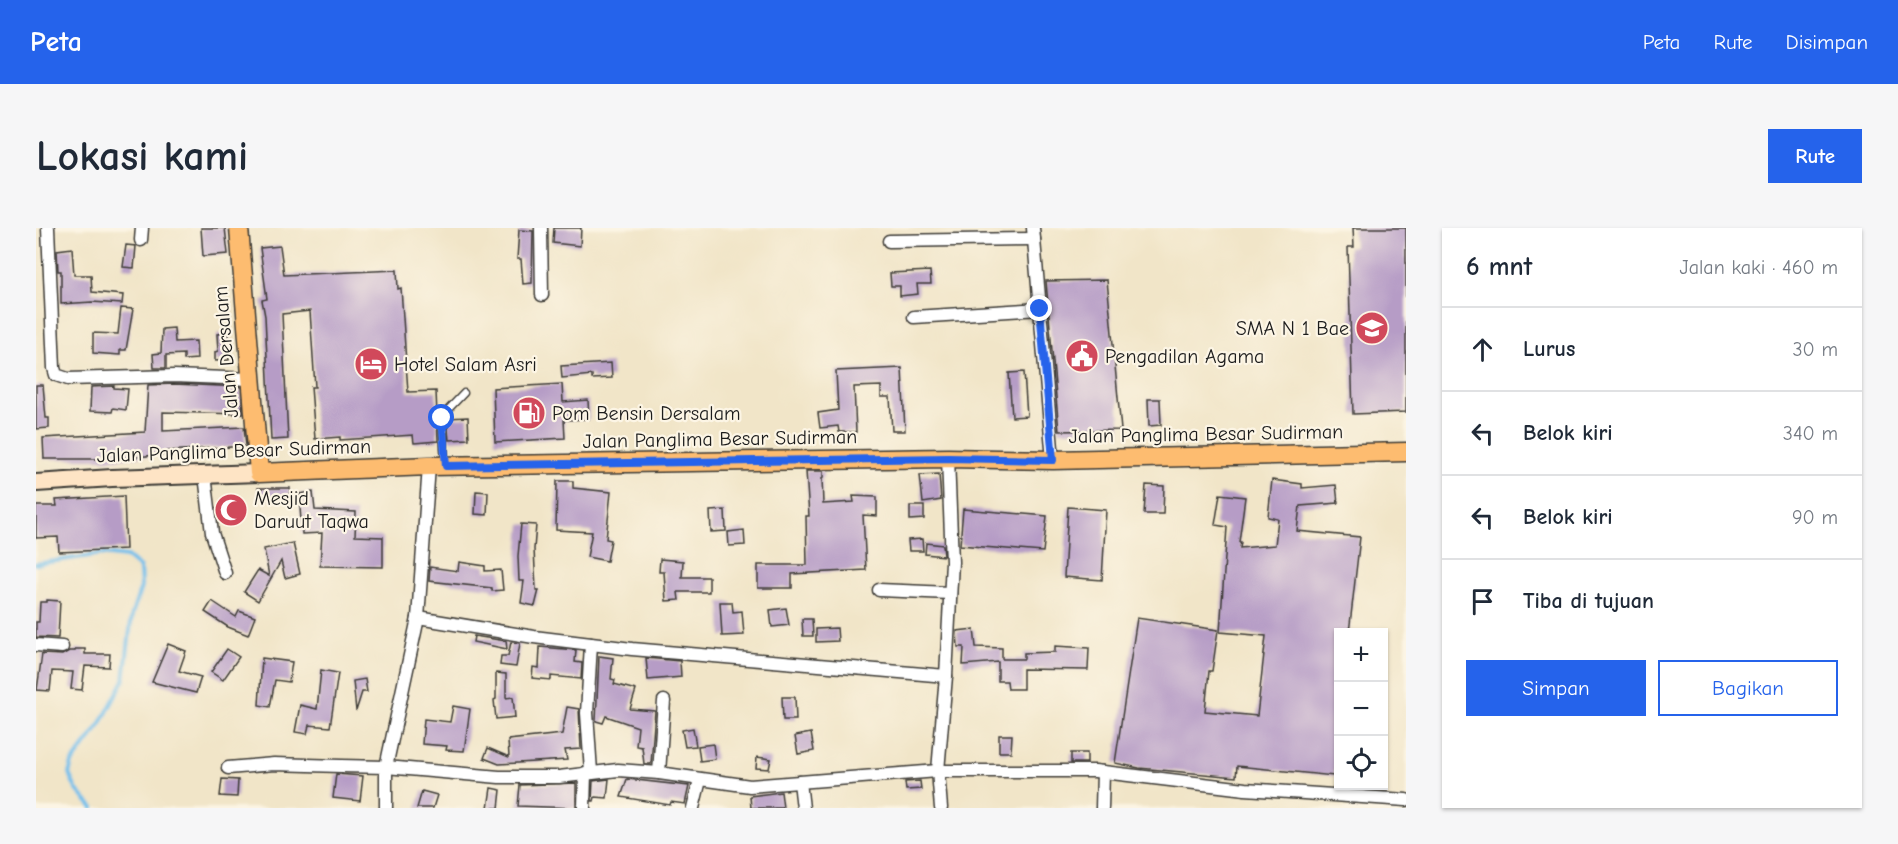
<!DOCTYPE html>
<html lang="id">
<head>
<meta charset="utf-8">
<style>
  :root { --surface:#fff; --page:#f6f6f7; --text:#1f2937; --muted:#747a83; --line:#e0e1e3; --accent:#2563eb }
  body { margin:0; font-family:"Comic Neue",sans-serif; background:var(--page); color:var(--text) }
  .controls { position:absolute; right:18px; bottom:18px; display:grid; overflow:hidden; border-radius:0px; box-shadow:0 2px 4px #0004 }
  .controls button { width:54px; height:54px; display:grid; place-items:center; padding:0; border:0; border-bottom:2px solid var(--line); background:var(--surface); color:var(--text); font:30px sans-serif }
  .stop { position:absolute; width:18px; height:18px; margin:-14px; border:4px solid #2563eb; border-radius:50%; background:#fff }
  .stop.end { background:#2563eb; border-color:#fff; box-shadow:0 2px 6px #0008 }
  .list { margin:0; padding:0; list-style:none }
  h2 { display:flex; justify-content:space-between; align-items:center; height:78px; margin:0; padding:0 24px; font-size:26px }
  h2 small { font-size:20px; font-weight:400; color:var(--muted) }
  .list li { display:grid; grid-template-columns:39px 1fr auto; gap:18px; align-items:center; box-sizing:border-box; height:84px; padding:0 24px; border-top:2px solid var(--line) }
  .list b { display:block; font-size:22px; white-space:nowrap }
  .list em { font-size:20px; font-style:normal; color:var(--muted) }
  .actions { display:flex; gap:12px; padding:18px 24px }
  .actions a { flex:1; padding:14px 0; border:2px solid var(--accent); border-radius:0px; text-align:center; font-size:21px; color:var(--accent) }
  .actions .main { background:var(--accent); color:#fff }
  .icon { flex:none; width:33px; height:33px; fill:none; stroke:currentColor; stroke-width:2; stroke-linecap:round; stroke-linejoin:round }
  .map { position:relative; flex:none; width:1370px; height:580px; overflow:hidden; border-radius:0px }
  header { display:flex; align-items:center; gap:36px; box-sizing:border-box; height:84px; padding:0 30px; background:var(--accent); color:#fff }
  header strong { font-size:28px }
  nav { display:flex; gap:33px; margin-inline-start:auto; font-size:21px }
  .intro { display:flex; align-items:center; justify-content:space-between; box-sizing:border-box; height:144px; padding:0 36px }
  h1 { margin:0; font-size:42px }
  .button { padding:15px 27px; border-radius:0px; background:var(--accent); color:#fff; font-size:21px; font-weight:700 }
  main { display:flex; gap:36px; padding:0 36px }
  aside { flex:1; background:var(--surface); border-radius:0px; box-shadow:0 2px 4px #0004 }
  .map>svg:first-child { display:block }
</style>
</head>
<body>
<header>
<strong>Peta</strong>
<nav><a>Peta</a><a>Rute</a><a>Disimpan</a></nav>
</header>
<div class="intro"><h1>Lokasi kami</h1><a class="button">Rute</a></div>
<main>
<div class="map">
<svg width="1370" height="580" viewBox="0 0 1370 580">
  <rect width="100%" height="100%" fill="#fcf5e5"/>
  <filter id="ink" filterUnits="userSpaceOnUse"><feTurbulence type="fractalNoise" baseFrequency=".0167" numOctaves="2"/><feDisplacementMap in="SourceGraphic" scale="12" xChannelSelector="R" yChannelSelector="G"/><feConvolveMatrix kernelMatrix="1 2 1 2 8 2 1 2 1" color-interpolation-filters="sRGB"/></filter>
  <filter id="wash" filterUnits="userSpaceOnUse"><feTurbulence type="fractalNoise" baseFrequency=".008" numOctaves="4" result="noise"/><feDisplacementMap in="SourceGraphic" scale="24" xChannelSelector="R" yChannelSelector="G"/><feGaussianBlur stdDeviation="1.35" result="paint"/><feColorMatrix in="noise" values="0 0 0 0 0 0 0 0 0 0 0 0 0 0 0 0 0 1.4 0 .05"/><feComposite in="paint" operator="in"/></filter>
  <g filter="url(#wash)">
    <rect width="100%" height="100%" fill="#f1e5c8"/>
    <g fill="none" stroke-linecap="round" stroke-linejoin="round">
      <path stroke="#72bfec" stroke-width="4" d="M0,336L66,326L91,329L104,340L105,359L96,386L88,452L64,497L36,535L33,546L40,561L57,580"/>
    </g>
    <g id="blocks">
      <g fill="#b69cc6">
        <path d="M165,0H189L192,26L167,28Z"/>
        <path d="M518,0H545L544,18L517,15Z"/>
        <path d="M1317,0H1370V184L1317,186L1312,19H1318Z"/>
        <path d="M483,2L497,3L496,55L487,56L485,31H481Z"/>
        <path d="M90,17L100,18L98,40L87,39Z"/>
        <path d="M244,18L248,47L361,42L362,61L365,60L372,164L400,163L402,213L378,215L377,207L304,212V209L279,211L275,159H279L274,83L246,86L252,211L235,212L229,88L226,72L231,71L224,20Z"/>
        <path d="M36,20L38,47H55L56,64L87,67L86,76L56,74L25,76V43H22L21,22Z"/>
        <path d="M894,43L895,56H881L882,66L864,68V58H855L854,45Z"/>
        <path d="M1071,52L1085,202L1023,203L1010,53Z"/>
        <path d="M85,80L97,81L90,122H84V127L57,125V105L82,106Z"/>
        <path d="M138,100L139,114L160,113L161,131L148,132V126L130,127V140H118L117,126L125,125L126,101Z"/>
        <path d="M192,105L193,132L179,133V124L182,123L181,106Z"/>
        <path d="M575,135L576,150L556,151V147L526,150L525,138Z"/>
        <path d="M866,140L869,203H856L854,169H845V158L818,159L820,204H803L802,198L784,200L782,185L802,182L800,143Z"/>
        <path d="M988,144L991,188L976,189L973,145Z"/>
        <path d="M138,156L205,159L207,186L127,184V203L208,199L210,218L132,223V226L77,231H8L7,210L109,204L112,157Z"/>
        <path d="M526,156L527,174L552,172L553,191L528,192L529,210L459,214L457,160Z"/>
        <path d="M0,157H7L10,190H13V200L0,201Z"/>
        <path d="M78,158V160L92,161L90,182L77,180L76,184L54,183L55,159Z"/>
        <path d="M1112,171H1124L1125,197L1113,198Z"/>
        <path d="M432,189L433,211L413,212L411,190Z"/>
        <path d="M770,243H787V250H786L787,276L818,274L817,268L841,269V288L827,287L830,342L756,346V360H722V337H771L770,288H773Z"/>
        <path d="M903,246L905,272L887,275L884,247Z"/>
        <path d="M1236,252L1266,256V260L1300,257L1302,275L1264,278L1261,303L1324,309L1313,405H1302V505L1298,548L1201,538L1200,549L1103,540L1079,535L1101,390L1182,402L1176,443H1173L1169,483L1221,488L1230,408L1184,404L1191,299L1179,297L1184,266L1209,269L1203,314H1205L1204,320L1239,317L1242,291L1232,289Z"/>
        <path d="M521,253H537V260L575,264L570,311L575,312L571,333L551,329L556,304L520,302Z"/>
        <path d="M1110,257L1128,258L1127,286H1108Z"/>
        <path d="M222,260H254L253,272L222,271Z"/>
        <path d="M440,263L452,264L451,287L439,286Z"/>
        <path d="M277,264L279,282L320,284L319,308L347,309V339L284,338L286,305L266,306L263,266Z"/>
        <path d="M88,268L90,321L23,324L22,309L0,310V278H21L20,272Z"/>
        <path d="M874,278H888V291L874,292Z"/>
        <path d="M1032,279L1070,282L1066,352L1028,349Z"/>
        <path d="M927,281L1011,288L1007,324L924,317Z"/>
        <path d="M689,282L690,303L675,304L674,283Z"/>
        <path d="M485,296L500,297L498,321L500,362H503L499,378L485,375L488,353H483L482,328Z"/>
        <path d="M708,302L709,317L693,318L692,304Z"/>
        <path d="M886,311L887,323H873L872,312Z"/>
        <path d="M257,315L264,346L249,350L245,333L222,373L208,364L222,342L233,348L228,321Z"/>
        <path d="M890,315L907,317L908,328L889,326Z"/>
        <path d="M624,331L647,333L646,349H673V364H642L643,372L630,373L628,344H623Z"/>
        <path d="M423,334L449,338V343L465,342L467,362L456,363V360L393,353L394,339L422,343Z"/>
        <path d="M11,372L24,373L22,410L0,409V394H3L4,374H11Z"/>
        <path d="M176,373L200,389L203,383L219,389L212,407L192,399L169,384Z"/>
        <path d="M684,374H696L697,384L706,383L708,407L686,408Z"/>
        <path d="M750,380L753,397L736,399L734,382Z"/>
        <path d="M766,391H776L777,408H767Z"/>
        <path d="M801,400L802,413L780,414V401Z"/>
        <path d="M938,401L940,419L966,420V431H988V425L1019,424V418L1053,420L1052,442L987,441V461H972L971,453H962V434L927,437L928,419H922L921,403Z"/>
        <path d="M438,408L470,413L471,421L437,414Z"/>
        <path d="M475,414L484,415L480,439L464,437L465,428H472Z"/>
        <path d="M132,416L150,423L143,443L165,449L160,465L116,454Z"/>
        <path d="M504,419L540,422L539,434L546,435L545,451L515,448V452L496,450L497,439L503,440Z"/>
        <path d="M39,421H49V426H74L73,439L49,438L46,462L35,461L37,444L16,443L14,463L1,462L6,426L26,427L33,423H39Z"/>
        <path d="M191,421L203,429L187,452L175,444Z"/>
        <path d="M563,428L577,430L575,451L579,452L578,456L600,462L594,481L619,483L615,536H608L606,519L600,518L602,499L570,488L567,495L560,493Z"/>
        <path d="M226,430L256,434L253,454L239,452L234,479L223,477Z"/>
        <path d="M610,430L644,433L645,449L612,452Z"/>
        <path d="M285,442L302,445L294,499L273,497L271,506L259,504L264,477L281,481Z"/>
        <path d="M460,445L470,446V470L477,469L479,489L460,491L458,472L460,471Z"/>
        <path d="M329,451L331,464H326L320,483L317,453Z"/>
        <path d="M746,469H759L760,492H747Z"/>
        <path d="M417,478L434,481L428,523L410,522L411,518L386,516L388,491L414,494Z"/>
        <path d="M531,479L543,481L545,521L529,522L531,532L463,536L448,530L452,520L473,529L472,512L526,506Z"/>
        <path d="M657,500L660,518L649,519L646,502Z"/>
        <path d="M775,505L778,523L762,526L759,508Z"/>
        <path d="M963,507H976L975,524H963Z"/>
        <path d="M677,516L679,531L664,533L662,518Z"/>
        <rect x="1035" y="525" width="16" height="10"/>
        <path d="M721,529L735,531L733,541L720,540Z"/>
        <path d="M300,546L327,548L324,573L297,570Z"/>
        <path d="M186,551L202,552L201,569L184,568Z"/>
        <path d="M573,551L571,570L559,569L558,573H556L557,553Z"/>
        <path d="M591,551L653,558L649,576L635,574L634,577L585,569Z"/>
        <path d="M884,553L885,561L870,562L869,554Z"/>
        <path d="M540,555V580L482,578L484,557Z"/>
        <path d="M455,560L465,562L463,580H452Z"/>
        <path d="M386,563L401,567L397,580H381Z"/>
        <path d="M745,564L747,580H715L714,568Z"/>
      </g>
    </g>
  </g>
  <g filter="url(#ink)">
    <use href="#blocks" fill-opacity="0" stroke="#3c3a36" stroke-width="1.5"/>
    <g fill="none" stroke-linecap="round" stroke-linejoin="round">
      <g stroke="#3c3a36" stroke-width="9">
        <path id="lane" d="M409,235L406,188L428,165"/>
      </g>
      <g stroke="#3c3a36" stroke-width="15">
        <g id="street">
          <path d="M12,0L18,140L20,147L32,151L138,148L215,151"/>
          <path d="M505,0L506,67"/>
          <path d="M997,0L1017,232"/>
          <path d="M105,12L106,0"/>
          <path d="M853,13L998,11"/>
          <path d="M878,89L1004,81"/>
          <path d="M169,247L176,305L189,345"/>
          <path d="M843,362L914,365"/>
          <path d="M382,390L498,409L596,421L910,448"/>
          <path d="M0,417L26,419"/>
          <path d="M192,540L238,536L305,538L350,539L463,549H523L582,542L623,545L714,558L902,543H1059L1209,561L1370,572"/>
          <path d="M555,544L551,485L555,416"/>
          <path d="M623,545L628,473"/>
          <path d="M764,554L767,580"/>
          <path d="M350,580V539L382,390L393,238"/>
          <path d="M548,580L549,545"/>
          <path d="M657,580L664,552"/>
          <path d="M905,580L902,543L910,448L916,334L912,230"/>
          <path d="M1066,580L1067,544"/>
        </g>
      </g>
      <g stroke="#3c3a36" stroke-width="20">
        <path id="secondary" d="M0,255L76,250L223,245"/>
      </g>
      <g stroke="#3c3a36" stroke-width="21">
        <path id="primary" d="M203,0L223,245L393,238L912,230L1017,232L1370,224"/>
      </g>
      <use href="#lane" stroke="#fff" stroke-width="6"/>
      <use href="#street" stroke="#fff" stroke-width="12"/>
      <use href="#secondary" stroke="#fee4c5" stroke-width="16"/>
      <use href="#primary" stroke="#fdbc6f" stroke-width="18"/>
    </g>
  </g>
  <g fill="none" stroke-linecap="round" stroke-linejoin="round" filter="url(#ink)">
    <path stroke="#2563eb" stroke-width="8" d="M406,190L410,238L912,230L1017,232L1004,81"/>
  </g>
  <defs>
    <g id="school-disc" transform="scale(1.725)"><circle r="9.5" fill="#d1495b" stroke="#fcf5e5"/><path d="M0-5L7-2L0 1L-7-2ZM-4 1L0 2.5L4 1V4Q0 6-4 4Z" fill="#fff"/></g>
    <g id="civic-disc" transform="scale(1.725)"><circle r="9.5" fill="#d1495b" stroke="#fcf5e5"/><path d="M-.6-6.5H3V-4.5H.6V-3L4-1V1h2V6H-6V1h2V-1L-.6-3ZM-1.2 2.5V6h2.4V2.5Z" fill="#fff"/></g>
    <g id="hotel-disc" transform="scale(1.725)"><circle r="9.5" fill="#d1495b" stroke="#fcf5e5"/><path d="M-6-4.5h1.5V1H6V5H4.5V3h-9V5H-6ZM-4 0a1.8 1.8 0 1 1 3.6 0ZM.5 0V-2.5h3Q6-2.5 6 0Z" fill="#fff"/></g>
    <g id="fuel-disc" transform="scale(1.725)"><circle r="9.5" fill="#d1495b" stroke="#fcf5e5"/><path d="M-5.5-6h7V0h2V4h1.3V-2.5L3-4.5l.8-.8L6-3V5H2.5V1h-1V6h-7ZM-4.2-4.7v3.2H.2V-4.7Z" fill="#fff"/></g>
    <g id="mosque-disc" transform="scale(1.725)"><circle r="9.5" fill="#d1495b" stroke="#fcf5e5"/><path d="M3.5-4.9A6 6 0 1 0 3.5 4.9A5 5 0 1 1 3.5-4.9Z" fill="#fff"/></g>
  </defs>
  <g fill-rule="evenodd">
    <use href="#school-disc" x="1336" y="100"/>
    <use href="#civic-disc" x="1046" y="128"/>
    <use href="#hotel-disc" x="335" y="136"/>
    <use href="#fuel-disc" x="493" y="185"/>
    <use href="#mosque-disc" x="195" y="282"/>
  </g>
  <g text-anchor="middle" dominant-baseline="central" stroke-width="4.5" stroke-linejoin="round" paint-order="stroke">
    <g font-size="20" fill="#1c1c1c" stroke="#fcf5e5" text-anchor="start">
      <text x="1313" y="100" text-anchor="end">SMA N 1 Bae</text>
      <text x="1069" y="128">Pengadilan Agama</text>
      <text x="358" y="136">Hotel Salam Asri</text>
      <text x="516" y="185">Pom Bensin Dersalam</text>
      <text x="218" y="270">Mesjid<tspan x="218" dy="23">Daruut Taqwa</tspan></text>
    </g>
    <g font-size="20" fill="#1c1c1c" stroke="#fcf5e5">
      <text transform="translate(190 124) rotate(-95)">Jalan Dersalam</text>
      <text transform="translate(1170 206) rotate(-1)">Jalan Panglima Besar Sudirman</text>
      <text transform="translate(684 211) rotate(-1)">Jalan Panglima Besar Sudirman</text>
      <text transform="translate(198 223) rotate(-2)">Jalan Panglima Besar Sudirman</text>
    </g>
  </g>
</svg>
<div class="controls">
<button>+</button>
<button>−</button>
<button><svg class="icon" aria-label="locate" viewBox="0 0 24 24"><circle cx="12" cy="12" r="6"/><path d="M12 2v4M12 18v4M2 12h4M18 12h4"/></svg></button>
</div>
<div class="stop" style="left:406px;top:190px"></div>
<div class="stop end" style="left:1004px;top:81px"></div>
</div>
<aside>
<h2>6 mnt<small>Jalan kaki · 460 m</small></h2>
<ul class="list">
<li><svg class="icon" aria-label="ahead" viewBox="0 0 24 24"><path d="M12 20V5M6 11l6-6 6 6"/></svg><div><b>Lurus</b></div><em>30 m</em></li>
<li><svg class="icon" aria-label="left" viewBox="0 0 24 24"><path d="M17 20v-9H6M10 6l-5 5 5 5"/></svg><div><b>Belok kiri</b></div><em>340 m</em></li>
<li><svg class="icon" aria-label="left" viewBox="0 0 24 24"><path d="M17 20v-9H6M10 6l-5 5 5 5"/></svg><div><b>Belok kiri</b></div><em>90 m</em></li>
<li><svg class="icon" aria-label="arrive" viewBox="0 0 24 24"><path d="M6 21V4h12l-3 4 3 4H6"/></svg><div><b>Tiba di tujuan</b></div></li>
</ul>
<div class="actions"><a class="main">Simpan</a><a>Bagikan</a></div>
</aside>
</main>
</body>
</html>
